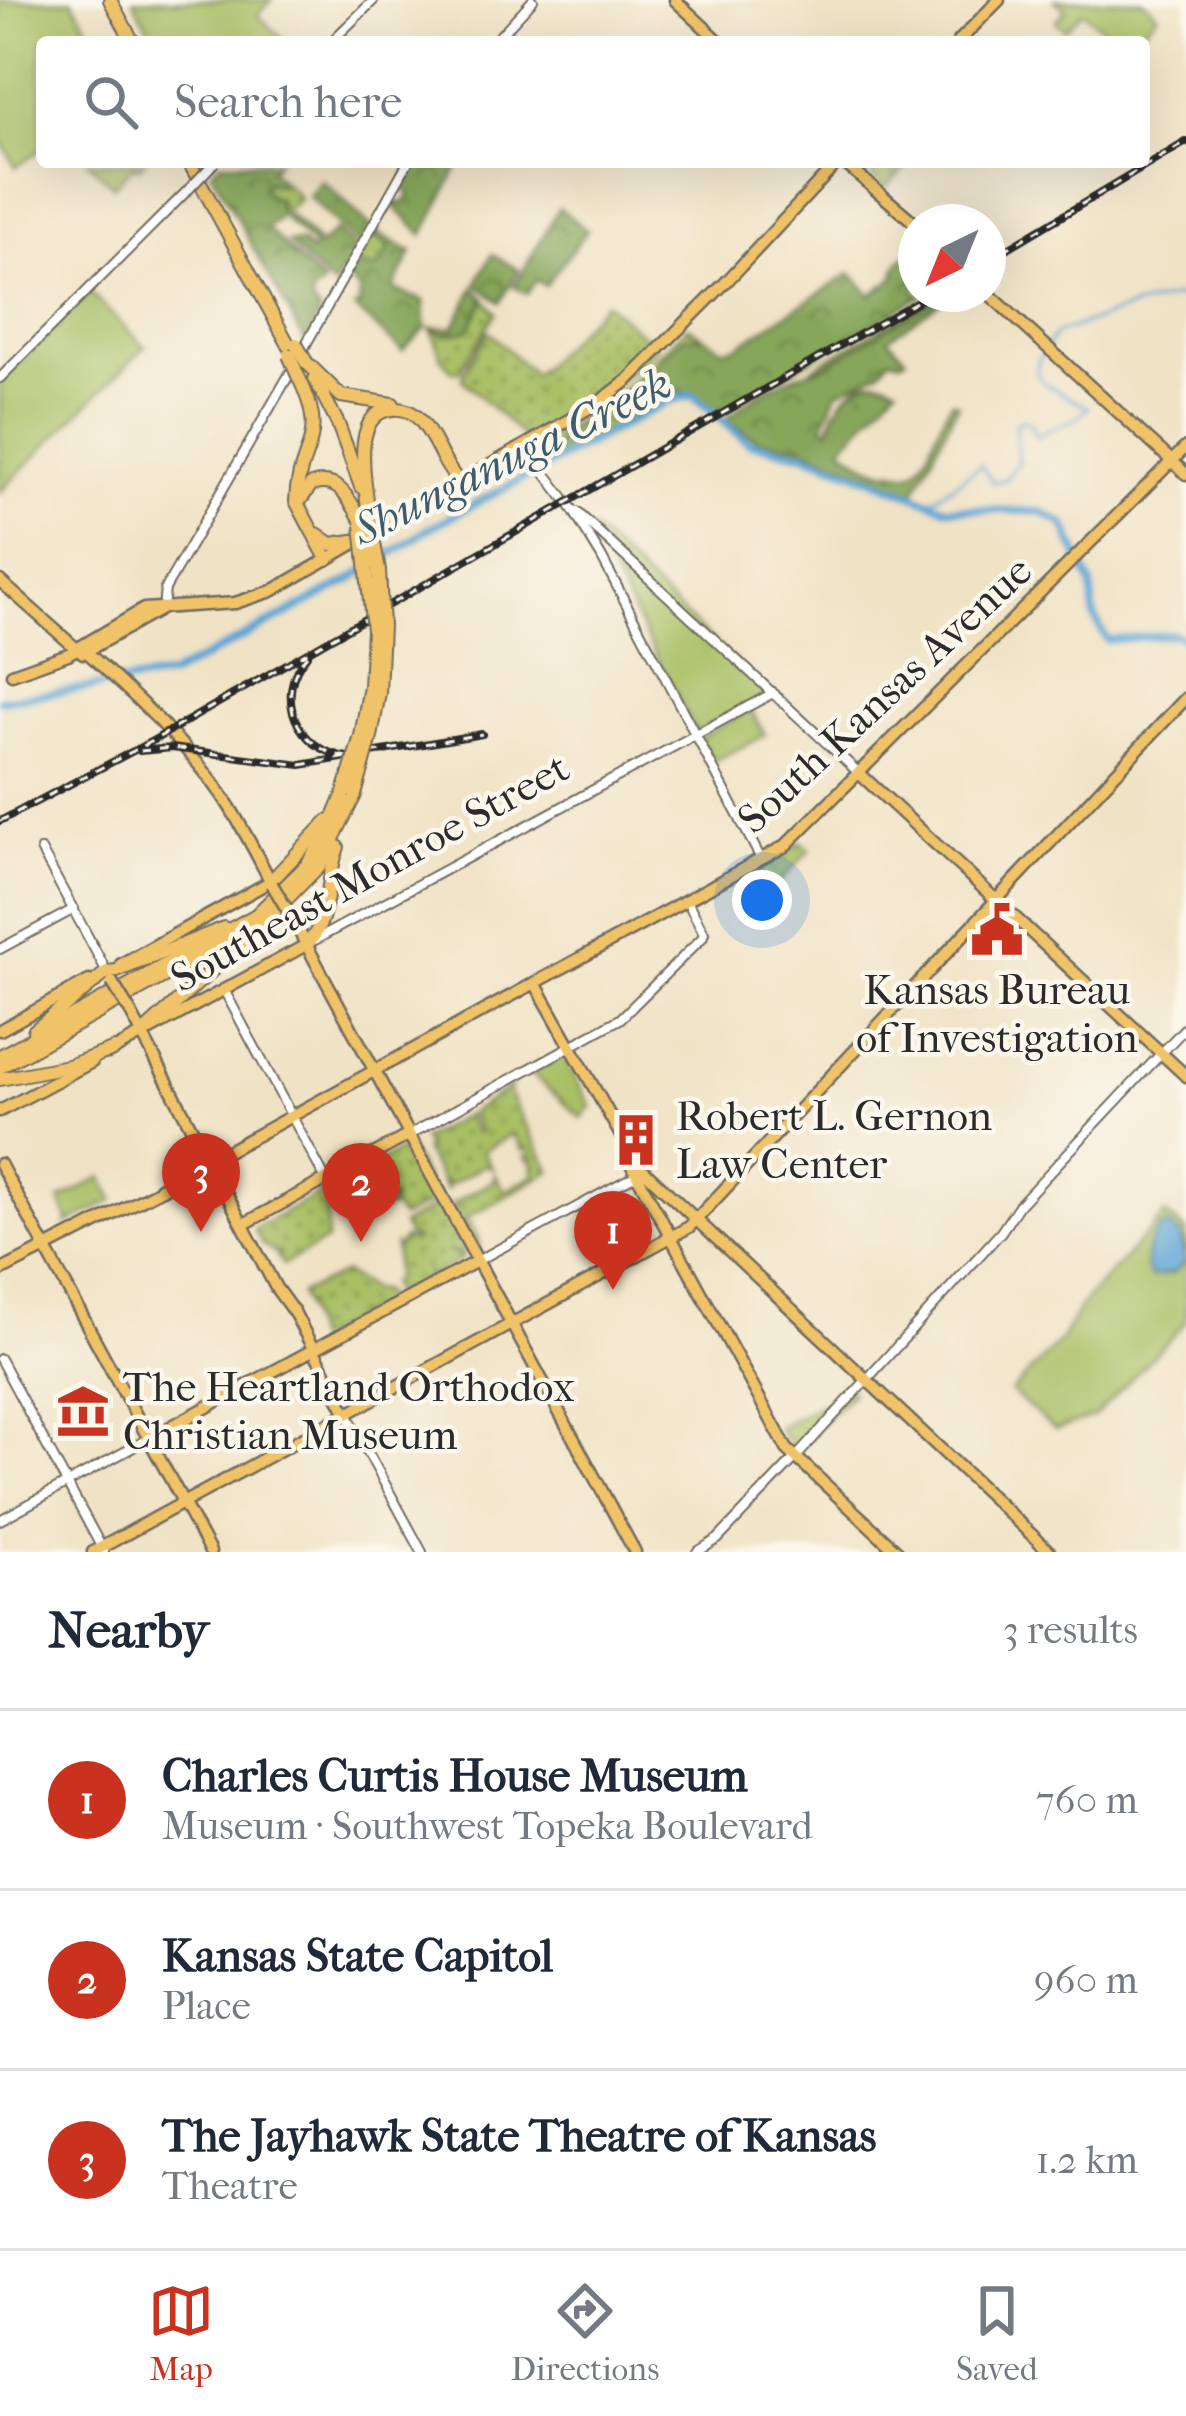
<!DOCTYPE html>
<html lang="en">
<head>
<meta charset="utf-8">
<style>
  :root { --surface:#fff; --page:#f2f2f3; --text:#1f2937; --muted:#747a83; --line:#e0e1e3; --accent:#c8321e }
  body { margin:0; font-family:"IM FELL French Canon",serif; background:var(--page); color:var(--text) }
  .compass { position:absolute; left:898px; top:204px; width:108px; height:108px; border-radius:50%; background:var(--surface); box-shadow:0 12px 48px #0002; rotate:223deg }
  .you { position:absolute; left:762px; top:900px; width:42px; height:42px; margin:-30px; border:9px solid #fff; border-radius:50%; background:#1a73e8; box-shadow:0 0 0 18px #1a73e833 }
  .badge { display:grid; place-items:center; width:78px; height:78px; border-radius:50%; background:var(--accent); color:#fff; font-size:39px; font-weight:700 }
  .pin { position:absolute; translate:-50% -99px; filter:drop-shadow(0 3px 6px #0008) }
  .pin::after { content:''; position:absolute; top:63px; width:42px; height:36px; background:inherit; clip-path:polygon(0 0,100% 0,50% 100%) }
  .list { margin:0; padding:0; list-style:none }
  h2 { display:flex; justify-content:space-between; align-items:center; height:156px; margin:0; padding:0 48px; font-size:51px }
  h2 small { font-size:39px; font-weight:400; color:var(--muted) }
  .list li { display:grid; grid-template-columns:78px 1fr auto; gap:36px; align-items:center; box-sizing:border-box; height:180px; padding:0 48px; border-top:3px solid var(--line) }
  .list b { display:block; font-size:45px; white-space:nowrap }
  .list p { margin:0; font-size:39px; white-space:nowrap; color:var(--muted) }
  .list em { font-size:39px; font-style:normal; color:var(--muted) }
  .icon { flex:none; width:66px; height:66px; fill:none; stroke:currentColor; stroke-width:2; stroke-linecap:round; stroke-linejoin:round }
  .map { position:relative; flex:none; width:1186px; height:1552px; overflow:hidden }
  .search { position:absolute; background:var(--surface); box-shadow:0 12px 48px #0002; left:36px; right:36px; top:36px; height:132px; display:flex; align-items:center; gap:30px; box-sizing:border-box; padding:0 42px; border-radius:12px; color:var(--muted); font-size:45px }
  .sheet { height:696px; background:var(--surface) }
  nav { display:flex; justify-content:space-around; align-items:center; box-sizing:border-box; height:168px; border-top:3px solid var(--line); background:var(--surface); font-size:33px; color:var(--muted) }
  nav a { display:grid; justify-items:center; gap:6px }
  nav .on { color:var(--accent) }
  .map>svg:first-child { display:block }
</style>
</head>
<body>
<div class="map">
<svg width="1186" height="1552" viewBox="0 0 1186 1552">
  <defs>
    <pattern id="grass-dots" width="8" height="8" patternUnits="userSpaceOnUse" patternTransform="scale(3)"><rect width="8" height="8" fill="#a8bf64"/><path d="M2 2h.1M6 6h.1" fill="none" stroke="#899b53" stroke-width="1.8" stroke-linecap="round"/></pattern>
    <pattern id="forest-crowns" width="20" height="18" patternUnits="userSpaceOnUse" patternTransform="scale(3)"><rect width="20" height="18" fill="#86a65a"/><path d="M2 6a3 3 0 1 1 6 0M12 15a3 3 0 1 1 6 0" fill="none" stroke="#6e874b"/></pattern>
  </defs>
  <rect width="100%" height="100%" fill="#fbf7ec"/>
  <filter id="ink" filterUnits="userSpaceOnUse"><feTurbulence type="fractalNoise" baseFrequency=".00833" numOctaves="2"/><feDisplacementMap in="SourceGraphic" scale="24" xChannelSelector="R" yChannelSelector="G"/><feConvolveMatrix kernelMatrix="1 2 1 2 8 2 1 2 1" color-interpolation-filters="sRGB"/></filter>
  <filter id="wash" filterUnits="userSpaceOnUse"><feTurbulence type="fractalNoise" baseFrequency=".004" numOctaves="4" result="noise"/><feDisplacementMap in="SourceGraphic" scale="48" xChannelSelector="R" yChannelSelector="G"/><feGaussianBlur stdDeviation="2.7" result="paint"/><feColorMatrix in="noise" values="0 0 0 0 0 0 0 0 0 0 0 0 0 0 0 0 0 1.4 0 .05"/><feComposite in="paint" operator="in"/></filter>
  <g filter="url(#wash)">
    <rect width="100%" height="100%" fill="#f0e2c4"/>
    <g fill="url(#grass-dots)" stroke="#6a7548" stroke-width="3">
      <path d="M857,162H911L885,189Z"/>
      <path d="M281,180L300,198L281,215L279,200L264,193L262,187L268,182L278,185Z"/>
      <path d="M374,230L376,238L390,247L378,269L354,267Z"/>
      <path d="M936,294H951L944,299L939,297L822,367L809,370Z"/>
      <path d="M485,299L496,313L459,371H452L441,357L431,328L443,335L468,330Z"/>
      <path d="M605,302L656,347C617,385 575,418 524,438L463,380V374L488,331L534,375Z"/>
      <path d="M688,326L702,336L684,337L662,358L656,372L647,374L612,404L559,438L554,451L540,460L532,448L537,443L609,402Z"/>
      <path d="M801,842L810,850L772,890L757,873Z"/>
      <path d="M510,1087L508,1092L551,1171L467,1218L480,1243L478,1251L452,1203L457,1205L458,1200L493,1181L495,1174L505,1191L535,1175L532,1169L536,1166L526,1157L531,1153L528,1148L523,1151L513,1134L483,1151L492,1168L485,1165L449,1185L445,1182L447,1192L424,1151L427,1149L422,1139L466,1115L475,1133L479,1131L470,1113Z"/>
      <path d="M408,1147L436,1199L401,1218L392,1207L393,1197H389L390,1208L378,1213L336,1190L334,1186L402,1149L404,1155Z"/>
      <path d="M328,1189L331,1201L327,1207V1240L283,1265L277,1256L281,1252L277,1254L262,1244L254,1229Z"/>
      <path d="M439,1204L464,1250L463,1256L448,1250L462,1260L430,1277L427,1273L425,1280L394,1296L390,1283L395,1279V1245L398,1247L403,1239L414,1242L416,1239L408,1236L402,1225Z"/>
      <path d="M344,1273L372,1291H381L388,1300L314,1340L305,1306L310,1304L305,1305L300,1294Z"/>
    </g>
    <g fill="url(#forest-crowns)" stroke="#586842" stroke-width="3">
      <path d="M220,162H277L270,170L281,180L278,185L268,182L262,187L270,198L279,199L281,215L267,229L324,284L312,294V303L320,313L305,342L211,171Z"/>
      <path d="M412,162L459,165L423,235L391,203L395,200L404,204L410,193L401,188Z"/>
      <path d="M322,180L370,226L358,245L308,196Z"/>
      <path d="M559,208L587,230L545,286L536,280L527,294L514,287Z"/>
      <path d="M288,214L320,245L336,230L355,249L334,287L288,243L299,242L310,251L315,248L284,218Z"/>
      <path d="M377,232L412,252L393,289L424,301L425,328L402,351L355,308L360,304L359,289L346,279L354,267L378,268L390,247L376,238Z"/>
      <path d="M492,254L519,270L500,302L476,284Z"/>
      <path d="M916,254V294H924L735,403L717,413L693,392L666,393L608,433L543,466L540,460L554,451L559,438L612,404L647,374L656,372L662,358L684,337L702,336L724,349L737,346L851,273L871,295L894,278C896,264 901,255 916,254Z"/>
      <path d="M474,288L485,299L468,330L443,335L431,328H453Z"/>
      <path d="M939,297L944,299L888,338L906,358L901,361L890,358L880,371L837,392L823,426L829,429C835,399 866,366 897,386L842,447C857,459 873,471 891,471C895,471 907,474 910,473C928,469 939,416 952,401L958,404L914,493L805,448L756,439L725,420C748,398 791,374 823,367Z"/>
    </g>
    <g fill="#a8bf64" stroke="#6a7548" stroke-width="3">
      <path d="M0,0H72L97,42H42V149L16,167L0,138Z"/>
      <path d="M133,0H272L258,15L286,42H156Z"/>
      <path d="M1055,0H1143L1158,14L1132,42H1117L1083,11L1065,30L1056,21L1066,10Z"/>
      <path d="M88,162H145L139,168L134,166L113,186Z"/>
      <path d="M90,293L145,347L0,492V382Z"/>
      <path d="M593,530L764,689V697L696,732L590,531Z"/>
      <path d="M751,710L765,735L712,762L699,738Z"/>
      <path d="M563,1054L591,1106L582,1118L530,1073Z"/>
      <path d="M102,1177L114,1200L66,1224L68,1220L60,1200Z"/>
      <path d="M1165,1214L1186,1231V1322L1095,1416L1055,1430L1011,1392L1061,1340L1081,1305Z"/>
      <path d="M850,1389L852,1392L794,1452L778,1427Z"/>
    </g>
    <path fill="#5ba5d3" stroke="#43687f" stroke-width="3" d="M1166,1224L1180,1235L1186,1261L1173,1273L1151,1277C1140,1261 1149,1234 1166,1224Z"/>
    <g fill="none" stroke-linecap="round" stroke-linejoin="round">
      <path stroke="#5ba5d3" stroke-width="3" d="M929,502L981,465L992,482L1005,480L1018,462L1015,424L1020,420L1029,422L1037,437C1055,424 1074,424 1088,408L1045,384L1037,373L1038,361L1055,334L1137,306L1186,295"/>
      <path stroke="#5ba5d3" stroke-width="8" d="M0,700L170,676L351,580L433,526L671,400L693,395L749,443L808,455L947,508L1042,512L1064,524L1091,584L1094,616L1107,640L1175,634L1186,640"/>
    </g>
  </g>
  <g filter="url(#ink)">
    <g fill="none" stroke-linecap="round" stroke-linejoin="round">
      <g stroke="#706b61" stroke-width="12">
        <g id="minor">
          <path d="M331,42L374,0"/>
          <path d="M494,42L533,0"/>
          <path d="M300,355L408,162"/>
          <path d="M0,378L188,190"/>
          <path d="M524,445L571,507L601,556L761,859"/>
          <path d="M577,512L859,773"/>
          <path d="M163,608L165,589L293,368"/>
          <path d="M41,850L107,972"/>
          <path d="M315,940L773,693"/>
          <path d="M0,949L74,909"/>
          <path d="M224,990L326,1180"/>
          <path d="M409,1135L620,1019L702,938L704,933L687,901"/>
          <path d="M477,1261L636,1175"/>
          <path d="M0,1359L104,1552"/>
          <path d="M347,1414L422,1552"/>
          <path d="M0,1520L148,1439"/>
          <path d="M697,1552L718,1539L798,1455L1001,1232L1019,1205L1186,1027"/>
        </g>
      </g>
      <g stroke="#706b61" stroke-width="15">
        <g id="major">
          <path d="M675,0L720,42"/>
          <path d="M958,42L999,0"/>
          <path d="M843,162L916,224"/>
          <path d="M988,293L1186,474"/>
          <path d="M0,581L78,650"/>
          <path d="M77,648L89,654C137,698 185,742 222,795C241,823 256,854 272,884"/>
          <path d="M83,653L161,609"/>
          <path d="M12,674L68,654L144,609L235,603L272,591L598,403L627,381L727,281L838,162"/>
          <path d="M859,773L1186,1076"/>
          <path d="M293,920L635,1552"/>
          <path d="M121,964L271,881"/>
          <path d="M535,983L637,1164L1050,1552"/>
          <path d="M131,1013L276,1288L295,1314"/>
          <path d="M0,1030L89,981"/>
          <path d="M108,1053L306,945"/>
          <path d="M0,1111L92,1062"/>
          <path d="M0,1164L210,1552"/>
          <path d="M632,1166L787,1449L898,1552"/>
          <path d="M160,1188L785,846L1186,447"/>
          <path d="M244,1224L409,1135"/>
          <path d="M73,1235L164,1188"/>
          <path d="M0,1271L75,1233"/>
          <path d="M293,1310L347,1414"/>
          <path d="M148,1439L477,1261"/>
          <path d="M93,1552L689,1227L1186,698"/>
        </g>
      </g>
      <g stroke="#706b61" stroke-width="16">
        <g id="highway">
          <path d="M110,0L133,42"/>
          <path d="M189,162L292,351"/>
          <path d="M306,362L341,396L393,404"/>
          <path d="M298,376C331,442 298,445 296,501L327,559"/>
          <path d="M315,379L338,424L361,487"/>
          <path d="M301,499L311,485C339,476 348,498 361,519"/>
          <path d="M369,517C367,489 347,412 393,409C403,408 413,412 419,419C436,437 442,465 460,483"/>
          <path d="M317,534L331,544L360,540"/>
          <path d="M361,736L370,686L373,630"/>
          <path d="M371,737L379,693L382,626"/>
          <path d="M271,881L328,821"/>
          <path d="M306,945C331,922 325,880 338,847"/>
          <path d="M34,1031L107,972L117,971L224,928"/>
          <path d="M142,1034L243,942"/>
          <path d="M0,1056L256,915L306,866L327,834L343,796"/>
          <path d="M0,1067L267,919L320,865L355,795"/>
          <path d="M0,1079L68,1066L115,1049"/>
        </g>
      </g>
      <use href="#minor" stroke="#fff" stroke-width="8"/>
      <use href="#major" stroke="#f1c369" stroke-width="10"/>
      <use href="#highway" stroke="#f1c369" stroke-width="12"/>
      <g stroke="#2b2b2b" stroke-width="8">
        <g id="rail">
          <path d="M988,260L1186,142"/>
          <path d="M307,655C272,695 297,751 348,757"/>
          <path d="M140,751L172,748L301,765L482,734"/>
          <path d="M0,821L154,740L930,294"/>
        </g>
      </g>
      <use href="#rail" stroke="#fbf7ec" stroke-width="3" stroke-dasharray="9" stroke-linecap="butt"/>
      <g stroke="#706b61" stroke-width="12" stroke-linecap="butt">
        <path id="minor-bridge" d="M188,190L215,162"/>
      </g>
      <g stroke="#706b61" stroke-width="15" stroke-linecap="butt">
        <g id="major-bridge">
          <path d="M272,884L293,920"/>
          <path d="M112,982L131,1013"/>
        </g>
      </g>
      <g stroke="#706b61" stroke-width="16" stroke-linecap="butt">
        <g id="highway-bridge">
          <path d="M296,344L306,362"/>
          <path d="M289,355L298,376"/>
          <path d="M370,521L379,571L382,626"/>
          <path d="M362,525L373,630"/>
          <path d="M355,795L371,737"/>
          <path d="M343,796L361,736"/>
        </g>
      </g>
      <use href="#minor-bridge" stroke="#fff" stroke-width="8"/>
      <use href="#major-bridge" stroke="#f1c369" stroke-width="10"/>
      <use href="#highway-bridge" stroke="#f1c369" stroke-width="12"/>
    </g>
  </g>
  <defs>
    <g id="civic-bare" transform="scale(4.14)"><path d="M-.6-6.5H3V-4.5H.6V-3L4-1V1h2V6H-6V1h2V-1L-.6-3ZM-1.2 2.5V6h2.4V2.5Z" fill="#c8321e" stroke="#fbf7ec" stroke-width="2.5" paint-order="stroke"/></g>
    <g id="building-bare" transform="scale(4.14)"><path d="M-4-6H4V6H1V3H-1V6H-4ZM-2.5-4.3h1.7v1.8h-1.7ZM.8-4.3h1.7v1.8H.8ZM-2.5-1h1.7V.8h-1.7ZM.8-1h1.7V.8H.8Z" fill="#c8321e" stroke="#fbf7ec" stroke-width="2.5" paint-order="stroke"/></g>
    <g id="museum-bare" transform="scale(4.14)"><path d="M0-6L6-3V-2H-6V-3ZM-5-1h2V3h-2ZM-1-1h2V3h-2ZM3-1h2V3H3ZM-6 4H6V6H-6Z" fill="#c8321e" stroke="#fbf7ec" stroke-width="2.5" paint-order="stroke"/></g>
  </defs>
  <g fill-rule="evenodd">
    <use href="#civic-bare" x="997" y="930"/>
    <use href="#building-bare" x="636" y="1140"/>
    <use href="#museum-bare" x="83" y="1411"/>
  </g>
  <g text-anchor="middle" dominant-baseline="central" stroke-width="9" stroke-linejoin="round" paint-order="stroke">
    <g font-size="42" fill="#2b2b2b" stroke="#fbf7ec">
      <text transform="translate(885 695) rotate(-43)">South Kansas Avenue</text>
      <text transform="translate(370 873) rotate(-29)">Southeast Monroe Street</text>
    </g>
    <g font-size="42" fill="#2b2b2b" stroke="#fbf7ec" text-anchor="start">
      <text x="997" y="990" text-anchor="middle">Kansas Bureau<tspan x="997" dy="48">of Investigation</tspan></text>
      <text x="676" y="1116">Robert L. Gernon<tspan x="676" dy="48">Law Center</tspan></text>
      <text x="123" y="1387">The Heartland Orthodox<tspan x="123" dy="48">Christian Museum</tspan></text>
    </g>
    <g font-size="45" font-style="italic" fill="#3e5c6e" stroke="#fbf7ec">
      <text transform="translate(512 457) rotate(-26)">Shunganuga Creek</text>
    </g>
  </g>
</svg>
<svg class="compass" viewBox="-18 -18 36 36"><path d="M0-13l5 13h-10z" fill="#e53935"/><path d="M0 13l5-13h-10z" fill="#747a83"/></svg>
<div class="you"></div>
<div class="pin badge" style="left:613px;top:1290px">1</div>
<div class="pin badge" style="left:361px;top:1242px">2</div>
<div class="pin badge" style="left:201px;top:1232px">3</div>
<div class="search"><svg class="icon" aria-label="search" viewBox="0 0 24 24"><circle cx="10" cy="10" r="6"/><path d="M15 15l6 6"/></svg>Search here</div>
</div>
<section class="sheet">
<h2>Nearby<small>3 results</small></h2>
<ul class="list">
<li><span class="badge">1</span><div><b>Charles Curtis House Museum</b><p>Museum · Southwest Topeka Boulevard</p></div><em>760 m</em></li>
<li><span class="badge">2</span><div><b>Kansas State Capitol</b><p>Place</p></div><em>960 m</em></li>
<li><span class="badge">3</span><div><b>The Jayhawk State Theatre of Kansas</b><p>Theatre</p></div><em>1.2 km</em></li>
</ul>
</section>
<nav>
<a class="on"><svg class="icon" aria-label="map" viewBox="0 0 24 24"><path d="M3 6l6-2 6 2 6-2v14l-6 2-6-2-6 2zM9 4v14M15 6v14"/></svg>Map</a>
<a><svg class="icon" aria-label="directions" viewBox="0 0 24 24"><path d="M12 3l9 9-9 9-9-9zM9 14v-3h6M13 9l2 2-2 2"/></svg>Directions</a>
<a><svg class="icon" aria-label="saved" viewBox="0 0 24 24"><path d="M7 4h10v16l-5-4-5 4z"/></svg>Saved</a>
</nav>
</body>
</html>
